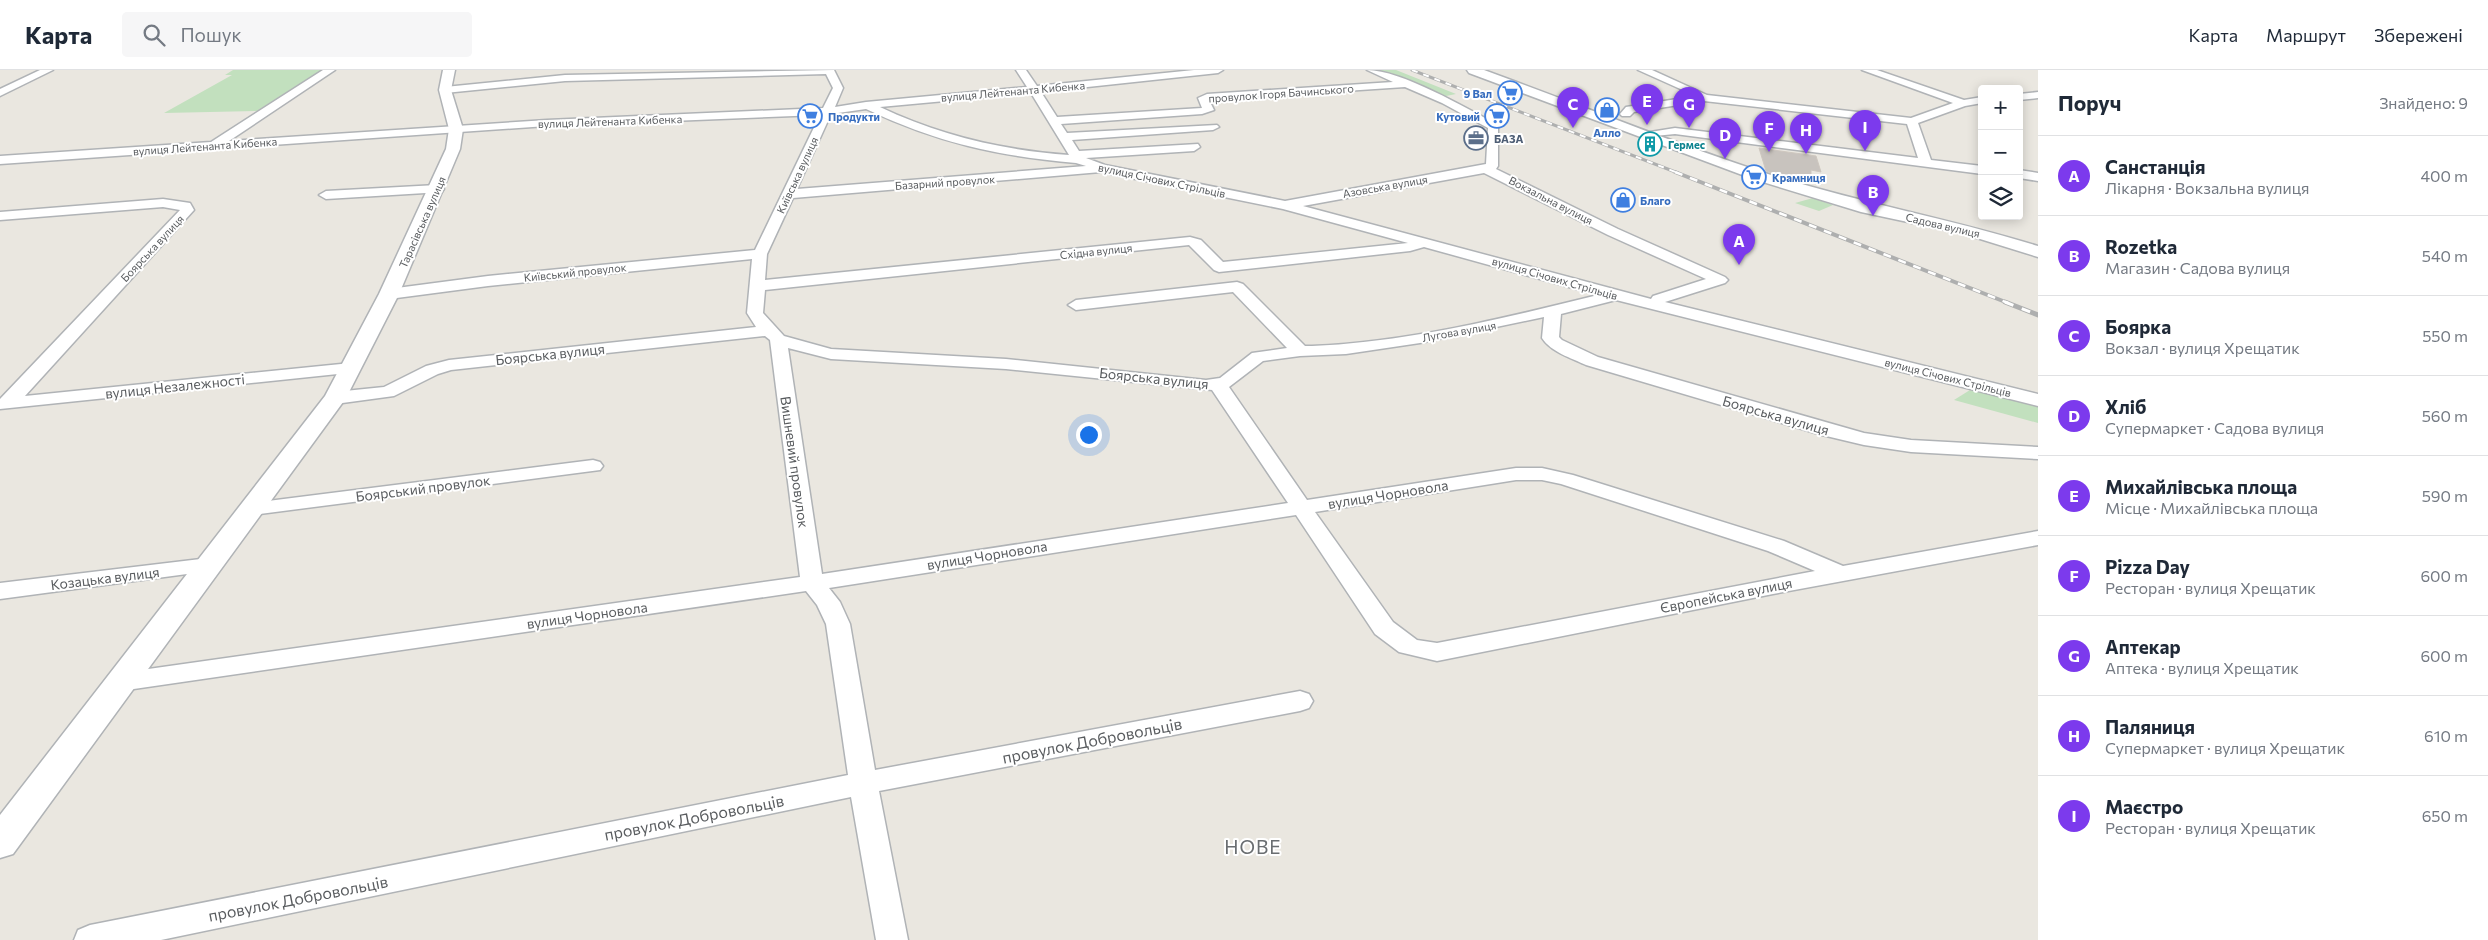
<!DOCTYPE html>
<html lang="uk">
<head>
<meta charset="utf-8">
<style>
  :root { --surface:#fff; --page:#f6f6f7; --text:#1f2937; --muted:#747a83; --line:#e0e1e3; --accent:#7c3aed }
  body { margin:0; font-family:Commissioner,sans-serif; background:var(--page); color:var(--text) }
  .controls { position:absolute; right:15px; top:15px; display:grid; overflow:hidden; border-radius:5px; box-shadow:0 2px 12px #0003 }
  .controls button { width:45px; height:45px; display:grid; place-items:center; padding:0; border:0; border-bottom:1px solid var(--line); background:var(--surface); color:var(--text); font:25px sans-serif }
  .you { position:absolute; left:1088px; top:364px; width:18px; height:18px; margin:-12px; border:4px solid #fff; border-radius:50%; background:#1a73e8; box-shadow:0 0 0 8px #1a73e833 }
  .badge { display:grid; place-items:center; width:32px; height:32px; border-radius:50%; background:var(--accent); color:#fff; font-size:16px; font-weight:700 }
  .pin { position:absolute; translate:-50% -41px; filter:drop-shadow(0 1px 2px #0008) }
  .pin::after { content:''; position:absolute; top:26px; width:18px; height:15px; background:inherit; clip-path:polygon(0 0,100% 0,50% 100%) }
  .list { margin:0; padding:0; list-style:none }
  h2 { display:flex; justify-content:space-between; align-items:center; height:65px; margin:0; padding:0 20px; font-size:21px }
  h2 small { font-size:16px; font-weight:400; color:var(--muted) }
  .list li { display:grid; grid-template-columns:32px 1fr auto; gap:15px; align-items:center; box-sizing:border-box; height:80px; padding:0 20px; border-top:1px solid var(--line) }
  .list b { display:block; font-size:19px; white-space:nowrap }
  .list p { margin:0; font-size:16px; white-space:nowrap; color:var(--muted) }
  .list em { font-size:16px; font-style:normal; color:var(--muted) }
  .icon { flex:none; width:28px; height:28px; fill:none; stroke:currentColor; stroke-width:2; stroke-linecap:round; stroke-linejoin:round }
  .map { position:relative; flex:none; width:2038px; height:870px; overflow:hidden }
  header { display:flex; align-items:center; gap:30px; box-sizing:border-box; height:70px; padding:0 25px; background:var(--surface); border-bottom:1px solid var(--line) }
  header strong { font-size:24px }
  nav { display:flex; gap:28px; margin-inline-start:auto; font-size:18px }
  .search { width:350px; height:45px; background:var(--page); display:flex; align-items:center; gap:12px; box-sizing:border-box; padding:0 18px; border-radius:5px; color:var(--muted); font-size:19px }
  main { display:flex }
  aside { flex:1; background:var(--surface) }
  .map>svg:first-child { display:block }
</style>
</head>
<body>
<header>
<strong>Карта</strong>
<div class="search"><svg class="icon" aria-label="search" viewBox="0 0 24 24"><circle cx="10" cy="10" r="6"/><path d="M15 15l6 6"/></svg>Пошук</div>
<nav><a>Карта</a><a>Маршрут</a><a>Збережені</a></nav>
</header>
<main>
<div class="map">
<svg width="2038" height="870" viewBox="0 0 2038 870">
  <rect width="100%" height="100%" fill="#eae7e0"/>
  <g fill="#c2e0be">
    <path d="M233,0H322L257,41L164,43L232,5H225Z"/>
    <path d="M1377,0H1396L1456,24L1441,27Z"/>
    <path d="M1813,128L1833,135L1819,141L1795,133Z"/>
    <path d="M1970,320L2038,336V353L1954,330Z"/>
  </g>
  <path fill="#c8c3be" stroke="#cec7bf" d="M1759,78L1816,86L1821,102L1811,100V106L1797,111L1766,101Z"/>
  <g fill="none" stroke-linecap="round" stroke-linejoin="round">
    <g stroke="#b0b3b6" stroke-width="3">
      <g id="minor">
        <path d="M40,0H53L0,26V19Z"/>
        <path d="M323,0H335L229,71L547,50L823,38L833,18L826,4L565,11L445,23L440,20L445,17L565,5L834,0L843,18L835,37L866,32L1027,17L1016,0H1026L1037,16L1194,0H1223L1218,3L1041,22L1057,47L1202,38L1198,28L1207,24L1393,12L1367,0C1401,0 1466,38 1498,55V96L1496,99L1618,159L1725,207L1728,210L1725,213L1665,232L2038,324V336L1616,230L1561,244L1559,267L1562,270L1598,287L1864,363L1911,370L2038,377V389L1911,382L1864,375L1822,365L1586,295C1571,288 1551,282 1542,268L1544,247L1420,273L1346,284L1300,286L1263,291L1229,317L1307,430L1516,398H1542L1573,405L1784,471L1843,496L2038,461V475L1773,524L1437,591L1399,582L1375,564L1296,445L829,518L840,532L850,554L875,700L1300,621L1309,624L1313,631L1309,638L1300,641L879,721L908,870H876L851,727L161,870H74L78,860L90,855L848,705L826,554L817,535L806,521L120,621L111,619L107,612L111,605L120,603L800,507L770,270L765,266L451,300L438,304L394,326L335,334L328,332L326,328L328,324L335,322L384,317L426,296L449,290L756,257L747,243L752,189L488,216L389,229L381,224L389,219L488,206L755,180L820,45L547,56L0,94V86L211,72ZM1405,17L1442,33L1488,58L1486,94L1285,131L1105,95L1086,88L1194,81L1200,77L1198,74L1079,81L1072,70L1213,60L1219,57L1217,55L1067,63L1061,54L1202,44L1214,40L1209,30ZM1031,23L1069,85C1002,80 941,66 880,37ZM866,39C938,73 997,86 1076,93L1086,96L797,119L831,44ZM1101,102L1283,139L1408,173L1223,192L1201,170L1190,167L765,210L767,184L793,128ZM1484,103L1608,165L1706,209L1653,226L1651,229L1303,136ZM1189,175L1214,200L1219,202L1410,181L1424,177L1598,225C1505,248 1408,272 1312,276H1305L1243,214L1237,212L1076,230L1068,235L1076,240L1233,222L1287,278L1252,283L1220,308L1206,310L1006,289L831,279L784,266L763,243L765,220ZM788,278L831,289L1006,299L1212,320L1288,433L822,504ZM1516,410H1542L1561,414L1768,481L1815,501L1437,573L1417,570L1393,552L1315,442Z"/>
        <path d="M1638,0H1652L1707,25L1911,48L1953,33L1862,0H1877L1964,30L1982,27V33L1965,36L1918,53L1931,90L1982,96V104L1675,64L1644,67V63L1675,58L1918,88L1907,54L1704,31L1634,42L1630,46H1622L1620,44L1626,37L1696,26Z"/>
        <path d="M2038,22V28L2019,30V24Z"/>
        <path d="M2019,100L2038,103V111L2019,108Z"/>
        <path d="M437,115L444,119L442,122L326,129L319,125L326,121Z"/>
        <path d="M163,129L190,133L194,140L25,326L351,293L357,294L360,298L357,302L0,339V329L180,140L163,137L0,150V142Z"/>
        <path d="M593,390L600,392L603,396L600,400L252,445L244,444L241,439L244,434L252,433Z"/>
        <path d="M209,488L217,490L220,495L217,500L0,529V513Z"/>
      </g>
    </g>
    <g stroke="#b0b3b6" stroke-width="3">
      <g id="tertiary">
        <path d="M443,0H455L451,20L463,59L460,79L399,224L346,328L13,784L0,788V745L325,326L379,224L446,79L449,59L439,20Z"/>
        <path d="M1467,0H1484C1578,34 1670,72 1765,103C1855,132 1948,148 2038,176V187L1964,164L1861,142L1753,109L1469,3Z"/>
      </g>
    </g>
    <use href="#minor" fill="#fff" fill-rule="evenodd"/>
    <use href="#tertiary" fill="#fff" fill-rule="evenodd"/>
    <g stroke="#aeafaf" stroke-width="3">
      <path id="rail-far2" d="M1412,0L1678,103"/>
    </g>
    <g stroke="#aeafaf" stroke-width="4">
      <path id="rail-far1" d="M1675,102L2008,233"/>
    </g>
    <g stroke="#aeafaf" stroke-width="5">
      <path id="rail" d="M2005,232L2038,245"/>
    </g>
    <use href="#rail-far2" stroke="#fff" stroke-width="2" stroke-dasharray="6" stroke-linecap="butt"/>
    <use href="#rail-far1" stroke="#fff" stroke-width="2.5" stroke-dasharray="8" stroke-linecap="butt"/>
    <use href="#rail" stroke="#fff" stroke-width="3" stroke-dasharray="9" stroke-linecap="butt"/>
  </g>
  <defs>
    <g id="supermarket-ring" transform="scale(1.25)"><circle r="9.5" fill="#fff" stroke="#3f7fe0" stroke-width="1.5"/><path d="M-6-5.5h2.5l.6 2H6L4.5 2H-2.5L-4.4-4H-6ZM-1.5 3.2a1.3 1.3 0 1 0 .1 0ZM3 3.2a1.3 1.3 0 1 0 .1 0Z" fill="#3f7fe0"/></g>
    <g id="shop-ring" transform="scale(1.25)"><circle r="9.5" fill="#fff" stroke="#3f7fe0" stroke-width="1.5"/><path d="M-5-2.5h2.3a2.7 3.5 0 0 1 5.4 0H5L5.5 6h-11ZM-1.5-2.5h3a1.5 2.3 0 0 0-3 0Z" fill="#3f7fe0"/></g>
    <g id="office-ring" transform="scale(1.25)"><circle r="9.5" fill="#fff" stroke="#5c6f8a" stroke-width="1.5"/><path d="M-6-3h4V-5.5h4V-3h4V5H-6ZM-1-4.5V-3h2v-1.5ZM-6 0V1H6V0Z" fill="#5c6f8a"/></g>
    <g id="building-ring" transform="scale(1.25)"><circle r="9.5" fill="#fff" stroke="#0f9aa8" stroke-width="1.5"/><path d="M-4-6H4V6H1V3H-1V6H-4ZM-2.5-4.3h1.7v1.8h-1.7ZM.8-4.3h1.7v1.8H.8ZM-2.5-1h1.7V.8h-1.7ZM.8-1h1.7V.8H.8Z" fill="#0f9aa8"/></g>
  </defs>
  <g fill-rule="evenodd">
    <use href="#supermarket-ring" x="1510" y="23"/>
    <use href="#shop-ring" x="1607" y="40"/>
    <use href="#supermarket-ring" x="810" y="46"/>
    <use href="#supermarket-ring" x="1497" y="46"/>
    <use href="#office-ring" x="1476" y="68"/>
    <use href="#building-ring" x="1650" y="74"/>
    <use href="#supermarket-ring" x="1754" y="107"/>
    <use href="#shop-ring" x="1623" y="130"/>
  </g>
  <g text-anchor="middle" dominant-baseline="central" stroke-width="4" stroke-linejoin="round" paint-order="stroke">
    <g font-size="11" fill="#595c5f" stroke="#fff">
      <text transform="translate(1013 21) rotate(-5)">вулиця Лейтенанта Кибенка</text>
      <text transform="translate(1281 23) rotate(-4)">провулок Ігоря Бачинського</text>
      <text transform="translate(610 51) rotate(-2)">вулиця Лейтенанта Кибенка</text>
      <text transform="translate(205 76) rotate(-4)">вулиця Лейтенанта Кибенка</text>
      <text transform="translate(797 105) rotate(-65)">Київська вулиця</text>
      <text transform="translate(1162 110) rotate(12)">вулиця Січових Стрільців</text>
      <text transform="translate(945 112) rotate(-4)">Базарний провулок</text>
      <text transform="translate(1385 116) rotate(-10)">Азовська вулиця</text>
      <text transform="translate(1551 130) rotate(27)">Вокзальна вулиця</text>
      <text transform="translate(422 152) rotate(-66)">Тарасівська вулиця</text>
      <text transform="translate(1943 155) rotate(13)">Садова вулиця</text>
      <text transform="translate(152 178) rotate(-47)">Боярська вулиця</text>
      <text transform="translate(1096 181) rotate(-6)">Східна вулиця</text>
      <text transform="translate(575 202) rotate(-6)">Київський провулок</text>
      <text transform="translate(1555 208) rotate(16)">вулиця Січових Стрільців</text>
      <text transform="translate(1459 261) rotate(-10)">Лугова вулиця</text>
      <text transform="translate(1948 307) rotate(14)">вулиця Січових Стрільців</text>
    </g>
    <g font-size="11" font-weight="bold" fill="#366cbe" stroke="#fff" text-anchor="start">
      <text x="1492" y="23" text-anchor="end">9 Вал</text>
      <text x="828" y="46">Продукти</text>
      <text x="1480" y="46" text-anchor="end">Кутовий</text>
      <text x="1607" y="62" text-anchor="middle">Алло</text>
      <text x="1772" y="107">Крамниця</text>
      <text x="1640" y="130">Благо</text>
    </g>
    <g font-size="11" font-weight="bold" fill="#4e5e75" stroke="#fff" text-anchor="start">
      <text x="1494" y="68">БАЗА</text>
    </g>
    <g font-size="11" font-weight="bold" fill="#0d838f" stroke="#fff" text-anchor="start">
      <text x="1668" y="74">Гермес</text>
    </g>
    <g font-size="14" fill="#595c5f" stroke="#fff">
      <text transform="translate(550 284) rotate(-6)">Боярська вулиця</text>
      <text transform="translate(1154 308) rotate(6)">Боярська вулиця</text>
      <text transform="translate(175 316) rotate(-6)">вулиця Незалежності</text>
      <text transform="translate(1776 345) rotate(16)">Боярська вулиця</text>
      <text transform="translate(795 392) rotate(82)">Вишневий провулок</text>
      <text transform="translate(423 418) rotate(-7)">Боярський провулок</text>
      <text transform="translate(1388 424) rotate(-9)">вулиця Чорновола</text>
      <text transform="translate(987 485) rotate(-9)">вулиця Чорновола</text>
      <text transform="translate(105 508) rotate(-7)">Козацька вулиця</text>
      <text transform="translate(1726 525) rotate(-11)">Європейська вулиця</text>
      <text transform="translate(587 545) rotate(-8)">вулиця Чорновола</text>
    </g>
    <g font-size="16" fill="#595c5f" stroke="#fff">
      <text transform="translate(1092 670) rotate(-11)">провулок Добровольців</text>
      <text transform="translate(694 747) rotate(-11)">провулок Добровольців</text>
      <text transform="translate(298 828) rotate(-11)">провулок Добровольців</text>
    </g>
    <g font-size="19" letter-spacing="1" fill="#6a6e71" stroke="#fff">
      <text x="1253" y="776">НОВЕ</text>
    </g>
  </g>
</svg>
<div class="controls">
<button>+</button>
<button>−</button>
<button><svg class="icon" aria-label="layers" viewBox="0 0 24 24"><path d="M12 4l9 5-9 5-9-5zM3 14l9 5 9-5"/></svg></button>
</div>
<div class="you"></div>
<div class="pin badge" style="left:1739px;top:195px">A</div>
<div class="pin badge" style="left:1873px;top:146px">B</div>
<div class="pin badge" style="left:1573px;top:58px">C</div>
<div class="pin badge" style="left:1725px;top:89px">D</div>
<div class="pin badge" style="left:1647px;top:55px">E</div>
<div class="pin badge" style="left:1769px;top:82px">F</div>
<div class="pin badge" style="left:1689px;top:58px">G</div>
<div class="pin badge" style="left:1806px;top:84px">H</div>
<div class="pin badge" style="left:1865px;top:81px">I</div>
</div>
<aside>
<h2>Поруч<small>Знайдено: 9</small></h2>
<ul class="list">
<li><span class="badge">A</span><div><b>Санстанція</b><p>Лікарня · Вокзальна вулиця</p></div><em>400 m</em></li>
<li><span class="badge">B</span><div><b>Rozetka</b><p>Магазин · Садова вулиця</p></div><em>540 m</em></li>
<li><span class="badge">C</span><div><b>Боярка</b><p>Вокзал · вулиця Хрещатик</p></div><em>550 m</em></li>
<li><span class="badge">D</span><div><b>Хліб</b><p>Супермаркет · Садова вулиця</p></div><em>560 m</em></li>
<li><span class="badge">E</span><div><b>Михайлівська площа</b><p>Місце · Михайлівська площа</p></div><em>590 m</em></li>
<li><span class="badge">F</span><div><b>Pizza Day</b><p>Ресторан · вулиця Хрещатик</p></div><em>600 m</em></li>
<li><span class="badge">G</span><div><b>Аптекар</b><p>Аптека · вулиця Хрещатик</p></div><em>600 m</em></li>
<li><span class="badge">H</span><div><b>Паляниця</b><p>Супермаркет · вулиця Хрещатик</p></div><em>610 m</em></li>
<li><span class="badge">I</span><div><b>Маєстро</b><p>Ресторан · вулиця Хрещатик</p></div><em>650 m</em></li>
</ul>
</aside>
</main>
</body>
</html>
